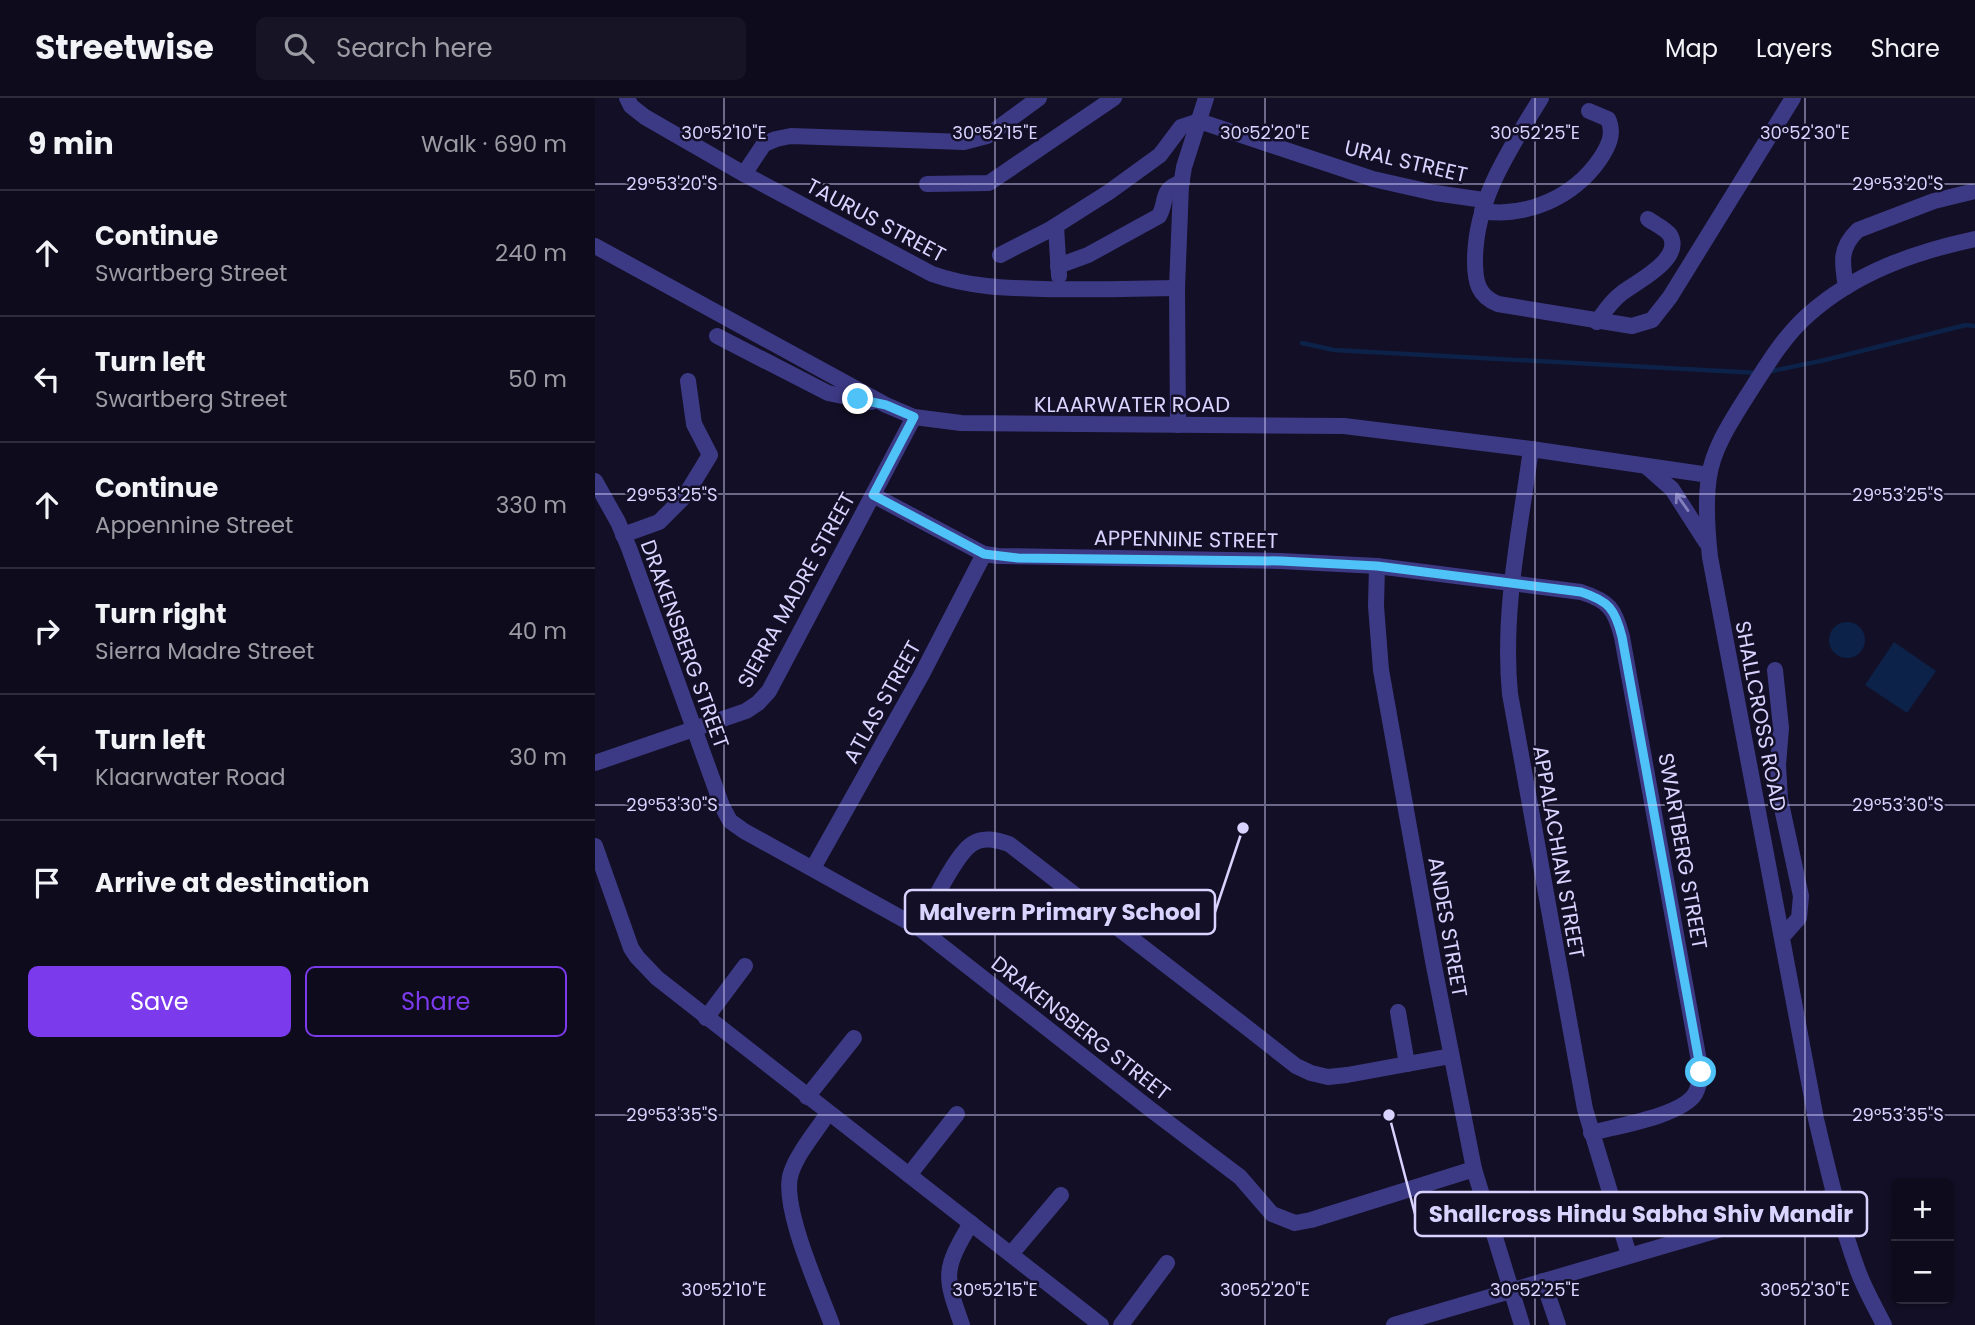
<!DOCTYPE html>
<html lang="en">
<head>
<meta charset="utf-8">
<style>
  :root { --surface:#0e0b1c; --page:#171425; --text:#f1f3f6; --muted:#9b9ba3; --line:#2e2b3b; --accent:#7c3aed }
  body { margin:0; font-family:Poppins,sans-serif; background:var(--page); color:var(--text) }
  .controls { position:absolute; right:21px; bottom:21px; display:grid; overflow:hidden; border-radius:10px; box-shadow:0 2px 5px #0004 }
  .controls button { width:63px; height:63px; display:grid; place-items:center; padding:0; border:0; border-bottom:2px solid var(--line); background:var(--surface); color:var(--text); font:35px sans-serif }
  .stop { position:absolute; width:21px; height:21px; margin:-16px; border:5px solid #4fc3f7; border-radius:50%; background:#fff }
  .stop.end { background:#4fc3f7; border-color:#fff; box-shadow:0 2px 7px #0008 }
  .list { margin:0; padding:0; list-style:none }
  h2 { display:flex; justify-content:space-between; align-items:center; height:91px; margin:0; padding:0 28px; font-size:30px }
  h2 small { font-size:23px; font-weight:400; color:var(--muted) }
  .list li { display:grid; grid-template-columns:46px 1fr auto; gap:21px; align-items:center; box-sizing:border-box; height:126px; padding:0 28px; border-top:2px solid var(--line) }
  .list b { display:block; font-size:26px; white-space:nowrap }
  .list p { margin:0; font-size:23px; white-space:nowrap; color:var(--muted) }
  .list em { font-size:23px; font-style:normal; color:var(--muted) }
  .actions { display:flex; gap:14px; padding:21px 28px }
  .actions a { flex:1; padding:16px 0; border:2px solid var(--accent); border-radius:10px; text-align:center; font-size:24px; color:var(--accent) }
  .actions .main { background:var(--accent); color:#fff }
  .icon { flex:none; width:38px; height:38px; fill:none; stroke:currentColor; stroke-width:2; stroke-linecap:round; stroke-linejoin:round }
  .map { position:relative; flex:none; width:1380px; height:1227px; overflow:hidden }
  header { display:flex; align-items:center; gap:42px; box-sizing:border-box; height:98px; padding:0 35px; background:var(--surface); border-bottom:2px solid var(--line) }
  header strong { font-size:33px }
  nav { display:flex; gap:38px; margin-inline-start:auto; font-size:24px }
  .search { width:490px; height:63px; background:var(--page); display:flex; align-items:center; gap:18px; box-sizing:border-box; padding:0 24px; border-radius:10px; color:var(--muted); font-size:26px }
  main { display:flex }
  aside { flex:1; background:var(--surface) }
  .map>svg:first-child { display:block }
</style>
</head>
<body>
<header>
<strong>Streetwise</strong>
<div class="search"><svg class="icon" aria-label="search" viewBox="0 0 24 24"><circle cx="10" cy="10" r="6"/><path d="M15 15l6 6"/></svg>Search here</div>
<nav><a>Map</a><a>Layers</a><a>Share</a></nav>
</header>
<main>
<aside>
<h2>9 min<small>Walk · 690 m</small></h2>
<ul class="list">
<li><svg class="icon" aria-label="ahead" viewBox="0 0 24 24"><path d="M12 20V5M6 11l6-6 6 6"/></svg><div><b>Continue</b><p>Swartberg Street</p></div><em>240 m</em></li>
<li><svg class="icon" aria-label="left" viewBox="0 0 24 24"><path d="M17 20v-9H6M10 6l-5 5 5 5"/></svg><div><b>Turn left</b><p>Swartberg Street</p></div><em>50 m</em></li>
<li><svg class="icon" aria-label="ahead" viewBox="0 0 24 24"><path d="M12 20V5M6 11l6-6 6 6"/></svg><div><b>Continue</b><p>Appennine Street</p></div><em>330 m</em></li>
<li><svg class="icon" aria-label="right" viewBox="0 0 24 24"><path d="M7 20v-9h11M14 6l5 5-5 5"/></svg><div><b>Turn right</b><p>Sierra Madre Street</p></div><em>40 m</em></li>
<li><svg class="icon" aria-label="left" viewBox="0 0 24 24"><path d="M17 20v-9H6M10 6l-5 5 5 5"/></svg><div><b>Turn left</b><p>Klaarwater Road</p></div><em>30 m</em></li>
<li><svg class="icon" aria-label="arrive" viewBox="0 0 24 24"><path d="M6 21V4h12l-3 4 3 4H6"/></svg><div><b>Arrive at destination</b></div></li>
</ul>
<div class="actions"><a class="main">Save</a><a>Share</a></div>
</aside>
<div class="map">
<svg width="1380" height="1227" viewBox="0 0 1380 1227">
  <rect width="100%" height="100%" fill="#130f26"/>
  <g fill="#0c2248">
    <circle cx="1252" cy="542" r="18"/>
    <path d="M1299,544L1341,573L1312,615L1270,587Z"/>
  </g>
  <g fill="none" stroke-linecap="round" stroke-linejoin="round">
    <g stroke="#0c2248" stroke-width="4.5">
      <path d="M707,245L739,252L1164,275"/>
      <path d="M1172,274L1230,262L1371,227L1380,228"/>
    </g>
    <g stroke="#3d3a85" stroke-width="16">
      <path d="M32,0L36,8L50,19L149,76L337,176C374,189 409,190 448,191C492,192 537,191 582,190"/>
      <path d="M946,0C915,51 880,101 880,163C880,184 883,198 903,206L1037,228L1057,222L1075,199L1198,0"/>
      <path d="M149,76L169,46L181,41L196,38L369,44L392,38L444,0"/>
      <path d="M332,86L394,85L519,0"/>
      <path d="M887,113C932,120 979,99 1005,61C1013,49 1020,36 1013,21L994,13"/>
      <path d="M461,128L464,178"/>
      <path d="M0,148L291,307L319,319L366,325L749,328L936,351L1114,377"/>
      <path d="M405,157L454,132L514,94L565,57L586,29L604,23L778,81L840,95L889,102"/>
      <path d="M463,168L493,157L564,118C573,102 564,92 587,84"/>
      <path d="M1251,189C1247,165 1244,150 1263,132L1339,103L1376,94"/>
      <path d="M1002,224C1010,213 1016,203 1027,195C1041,184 1089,161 1075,137C1071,131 1060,126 1053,121"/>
      <path d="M122,238L233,295L276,304"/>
      <path d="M583,327L582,190L586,88L589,69L611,0"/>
      <path d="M936,351C925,432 907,514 915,596L990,1011L1034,1157"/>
      <path d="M1052,369L1077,391L1111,444"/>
      <path d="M0,383L23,424L34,450L127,708L135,723L149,733L324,830L555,1011L645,1079L677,1116L700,1125L716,1122L879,1071"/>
      <path d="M278,397L389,456L403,458L686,463L782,468L986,494C1014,503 1020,511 1027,539L1106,974C1105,982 1104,989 1100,996C1086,1018 1022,1028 996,1035"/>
      <path d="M28,437L64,424L90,398L115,357L99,326L93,283"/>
      <path d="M782,468L781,508L786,572L838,863L879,1071L927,1227"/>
      <path d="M1180,572L1186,630L1183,667L1185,701L1206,798L1204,820L1187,839"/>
      <path d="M0,665L151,613L163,605L174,593L192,559L319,319"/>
      <path d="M0,748L36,850L42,859L62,880L506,1227"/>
      <path d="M218,770L327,576L389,456"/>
      <path d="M324,830C335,811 360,757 377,746C388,738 402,742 414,746L650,928L701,968L716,975L733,979L752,977L856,958"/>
      <path d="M803,914L812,966"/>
      <path d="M111,920L150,868"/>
      <path d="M212,999L259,940"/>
      <path d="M233,1015C221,1034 203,1054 196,1075C185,1107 225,1194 237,1227"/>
      <path d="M314,1077L362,1016"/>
      <path d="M416,1156L466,1097"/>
      <path d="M948,1183L963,1227"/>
      <path d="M367,1227C349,1177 348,1172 376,1125"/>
      <path d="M526,1227L572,1165"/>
      <path d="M799,1227L1239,1098"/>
      <path d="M1289,1227C1280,1209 1270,1192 1263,1173C1245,1124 1233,1072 1221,1021L1115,459C1112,432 1110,405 1114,379C1118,350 1137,322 1152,298C1170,270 1188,239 1213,217C1260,175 1319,154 1380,141"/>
    </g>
  </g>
  <defs><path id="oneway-shaft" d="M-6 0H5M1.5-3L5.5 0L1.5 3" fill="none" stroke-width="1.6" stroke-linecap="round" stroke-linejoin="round" transform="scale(1.75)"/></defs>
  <use stroke="#837fbc" href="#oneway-shaft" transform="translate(1087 404) rotate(-125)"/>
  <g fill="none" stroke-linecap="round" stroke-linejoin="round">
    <path stroke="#4fc3f7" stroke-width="9" d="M263,301L291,307L319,319L278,397L389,456L423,460L686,463L782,468L986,494C1014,503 1020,511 1027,539L1106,974"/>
  </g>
  <path fill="none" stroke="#d9d4ff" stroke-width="2" stroke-opacity="0.45" d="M129,0V1227M400,0V1227M670,0V1227M940,0V1227M1210,0V1227M0,86H1380M0,396H1380M0,707H1380M0,1017H1380"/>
  <g text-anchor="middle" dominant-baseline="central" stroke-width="5" stroke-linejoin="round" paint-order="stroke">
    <g font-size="21" fill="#d9d4ff" stroke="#130f26">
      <text transform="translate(811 63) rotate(13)">URAL STREET</text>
      <text transform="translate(281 122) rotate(28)">TAURUS STREET</text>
      <text x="537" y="306">KLAARWATER ROAD</text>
      <text transform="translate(591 441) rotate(1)">APPENNINE STREET</text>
      <text transform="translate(201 492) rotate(-61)">SIERRA MADRE STREET</text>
      <text transform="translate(90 546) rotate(70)">DRAKENSBERG STREET</text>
      <text transform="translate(287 604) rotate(-61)">ATLAS STREET</text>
      <text transform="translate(1166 618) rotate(79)">SHALLCROSS ROAD</text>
      <text transform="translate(1088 753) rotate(80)">SWARTBERG STREET</text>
      <text transform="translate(964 754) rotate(80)">APPALACHIAN STREET</text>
      <text transform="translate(853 829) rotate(80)">ANDES STREET</text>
      <text transform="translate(486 930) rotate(38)">DRAKENSBERG STREET</text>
    </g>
  </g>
  <g font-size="18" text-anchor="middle" fill="#d9d4ff" stroke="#130f26" stroke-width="5" stroke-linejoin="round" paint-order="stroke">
    <text x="129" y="41">30°52'10"E</text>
    <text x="400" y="41">30°52'15"E</text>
    <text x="670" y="41">30°52'20"E</text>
    <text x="940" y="41">30°52'25"E</text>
    <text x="1210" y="41">30°52'30"E</text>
    <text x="77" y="92">29°53'20"S</text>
    <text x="1303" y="92">29°53'20"S</text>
    <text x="77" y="403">29°53'25"S</text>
    <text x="1303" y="403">29°53'25"S</text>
    <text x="77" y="713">29°53'30"S</text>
    <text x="1303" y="713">29°53'30"S</text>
    <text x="77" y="1023">29°53'35"S</text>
    <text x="1303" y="1023">29°53'35"S</text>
    <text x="129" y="1198">30°52'10"E</text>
    <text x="400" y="1198">30°52'15"E</text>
    <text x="670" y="1198">30°52'20"E</text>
    <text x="940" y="1198">30°52'25"E</text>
    <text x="1210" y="1198">30°52'30"E</text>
  </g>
  <path fill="none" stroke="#d9d4ff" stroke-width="2.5" d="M648 730L620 814M794 1017L820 1116"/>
  <g fill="#d9d4ff" stroke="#130f26" stroke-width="2.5">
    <circle cx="648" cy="730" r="7"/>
    <circle cx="794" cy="1017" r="7"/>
  </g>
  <g fill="#130f26" stroke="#d9d4ff" stroke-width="2.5">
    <rect x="310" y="792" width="310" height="44" rx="7"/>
    <rect x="820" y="1094" width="452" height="44" rx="7"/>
  </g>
  <g font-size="23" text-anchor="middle" font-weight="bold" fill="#d9d4ff">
    <text x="465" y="822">Malvern Primary School</text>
    <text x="1046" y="1124">Shallcross Hindu Sabha Shiv Mandir</text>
  </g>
</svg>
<div class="controls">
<button>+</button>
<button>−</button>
</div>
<div class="stop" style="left:1106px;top:974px"></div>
<div class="stop end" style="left:263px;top:301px"></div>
</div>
</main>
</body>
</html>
